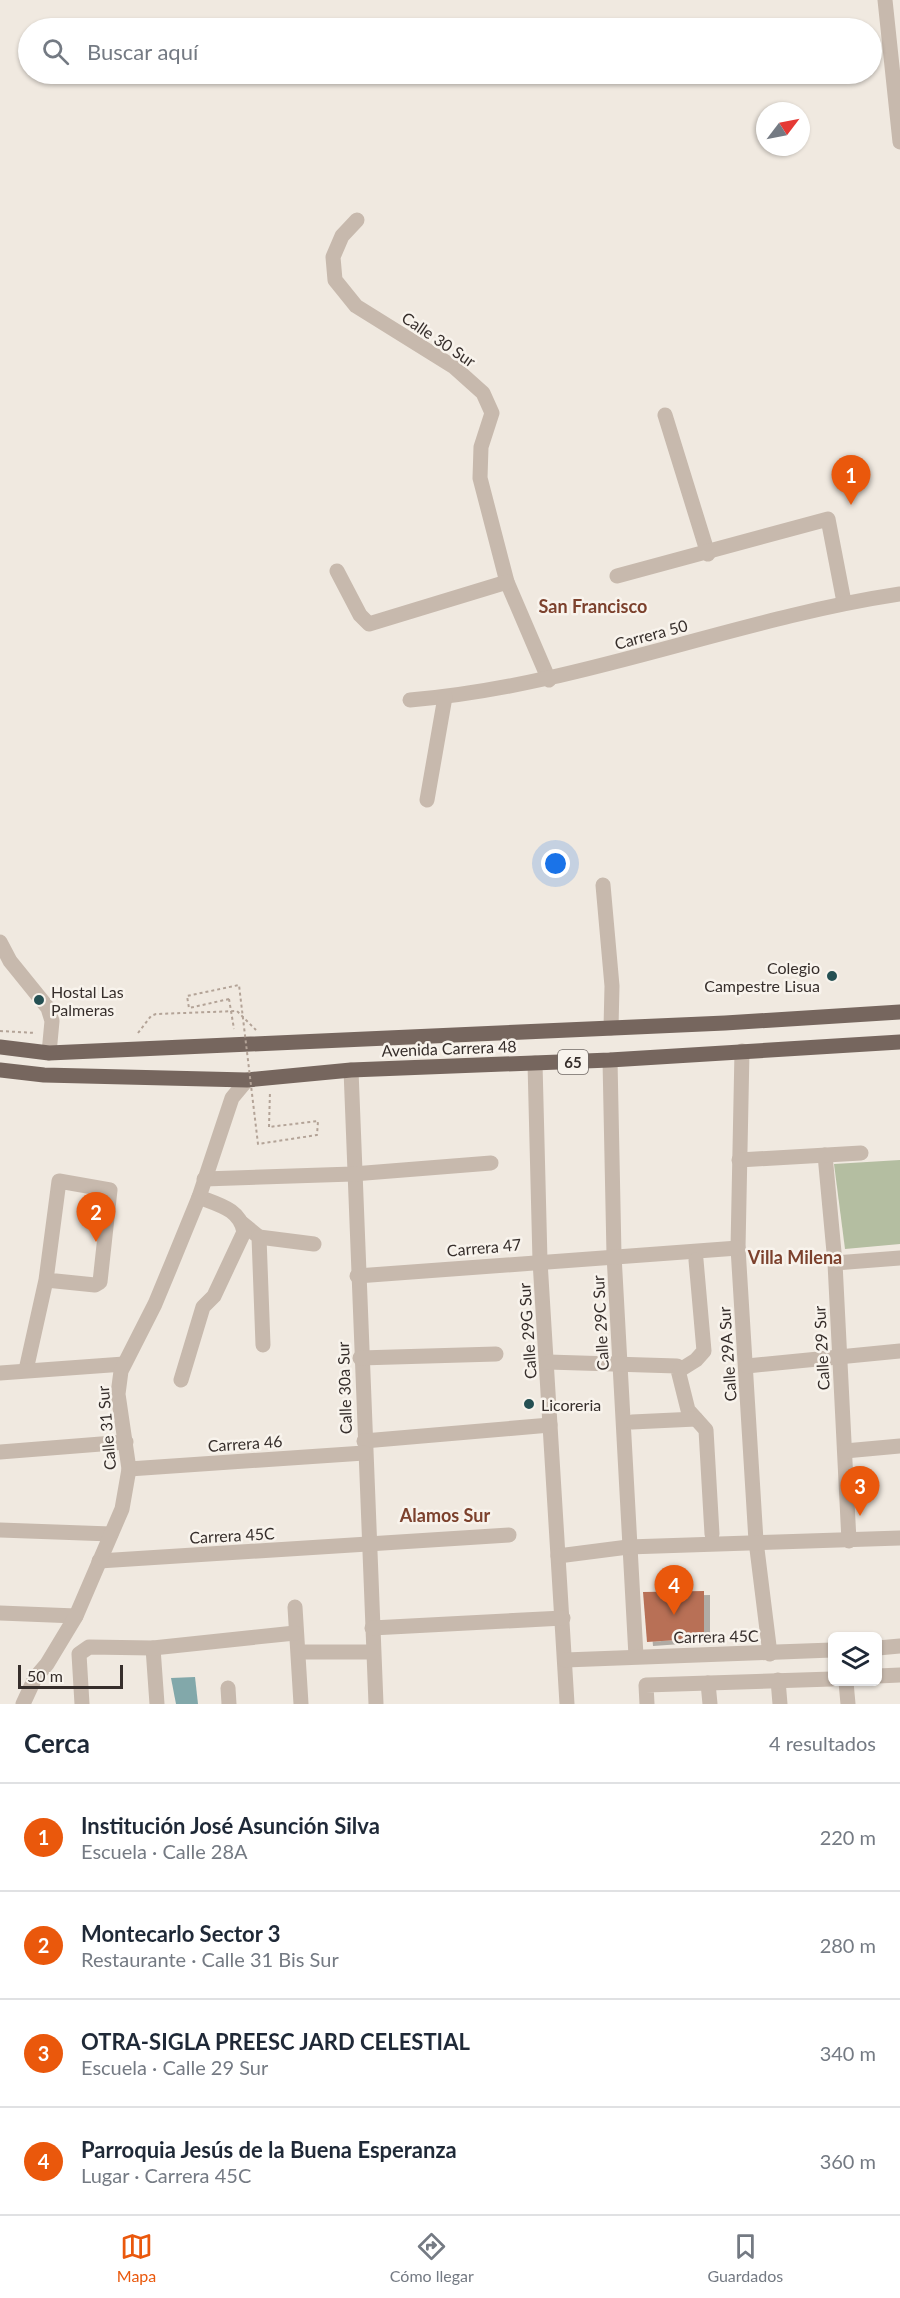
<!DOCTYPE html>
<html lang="es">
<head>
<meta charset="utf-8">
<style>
  :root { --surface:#fff; --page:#f2f2f3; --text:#1f2937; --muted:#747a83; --line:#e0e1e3; --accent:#ea580c }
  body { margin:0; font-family:Lato,sans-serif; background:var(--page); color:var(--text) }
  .controls { position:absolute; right:18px; bottom:18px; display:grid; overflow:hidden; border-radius:9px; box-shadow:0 2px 4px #0004 }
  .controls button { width:54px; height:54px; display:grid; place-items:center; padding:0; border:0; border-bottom:2px solid var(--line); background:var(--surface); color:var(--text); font:30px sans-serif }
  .compass { position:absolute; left:756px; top:102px; width:54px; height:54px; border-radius:50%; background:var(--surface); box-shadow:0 2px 4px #0004; rotate:58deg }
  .scale { position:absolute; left:18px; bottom:15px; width:105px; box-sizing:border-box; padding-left:6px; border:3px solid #362e2b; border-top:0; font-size:16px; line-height:21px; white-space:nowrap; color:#362e2b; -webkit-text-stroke:4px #f8f3ec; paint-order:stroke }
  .you { position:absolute; left:556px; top:864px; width:21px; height:21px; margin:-15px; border:4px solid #fff; border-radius:50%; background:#1a73e8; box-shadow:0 0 0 9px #1a73e833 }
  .badge { display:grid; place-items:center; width:39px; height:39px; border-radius:50%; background:var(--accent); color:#fff; font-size:20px; font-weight:700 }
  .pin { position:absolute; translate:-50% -50px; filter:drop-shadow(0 2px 3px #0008) }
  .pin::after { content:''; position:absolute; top:32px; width:21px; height:18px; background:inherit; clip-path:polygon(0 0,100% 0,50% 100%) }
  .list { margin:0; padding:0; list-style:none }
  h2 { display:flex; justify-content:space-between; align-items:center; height:78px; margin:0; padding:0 24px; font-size:26px }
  h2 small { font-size:20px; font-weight:400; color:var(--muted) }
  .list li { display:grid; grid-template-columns:39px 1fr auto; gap:18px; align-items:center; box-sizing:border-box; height:108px; padding:0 24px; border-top:2px solid var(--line) }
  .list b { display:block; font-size:22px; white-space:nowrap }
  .list p { margin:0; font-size:20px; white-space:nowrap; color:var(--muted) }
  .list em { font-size:20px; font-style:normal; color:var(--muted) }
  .icon { flex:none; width:33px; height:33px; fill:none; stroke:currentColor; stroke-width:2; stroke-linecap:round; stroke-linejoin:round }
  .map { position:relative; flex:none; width:900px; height:1704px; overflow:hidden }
  .search { position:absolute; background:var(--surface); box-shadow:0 2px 4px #0004; left:18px; right:18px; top:18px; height:66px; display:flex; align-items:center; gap:15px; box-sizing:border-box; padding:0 21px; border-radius:33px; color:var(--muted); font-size:22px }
  .sheet { height:510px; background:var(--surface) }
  nav { display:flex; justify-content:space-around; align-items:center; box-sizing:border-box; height:84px; border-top:2px solid var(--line); background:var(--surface); font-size:16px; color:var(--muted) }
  nav a { display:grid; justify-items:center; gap:3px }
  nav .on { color:var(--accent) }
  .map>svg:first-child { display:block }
</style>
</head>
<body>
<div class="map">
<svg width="900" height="1704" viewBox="0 0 900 1704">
  <defs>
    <filter id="shadow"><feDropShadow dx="6" dy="4" stdDeviation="0" flood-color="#0004"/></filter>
  </defs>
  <rect width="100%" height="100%" fill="#f0e9e0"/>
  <path fill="#b4bea1" d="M900,1160V1244L845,1249L834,1164Z"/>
  <path fill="#82a8aa" d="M195,1677L198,1704H176L171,1678Z"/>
  <path fill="#b86f56" filter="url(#shadow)" d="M704,1591V1638L647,1642L643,1592Z"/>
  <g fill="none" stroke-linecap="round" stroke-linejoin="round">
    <g stroke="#b3a397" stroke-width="2" stroke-dasharray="3 3" stroke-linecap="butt">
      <path d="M229,999L234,1029"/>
      <path d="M0,1031L36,1033"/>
      <path d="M138,1033L151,1016L156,1014L237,1011L256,1030"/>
      <path d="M269,1127L270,1091"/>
    </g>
    <g stroke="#c7b9ad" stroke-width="15">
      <path d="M885,0L900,142"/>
      <path d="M357,220L342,236L333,257L335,280L356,306L454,367L483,393L492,413L481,447L480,478L507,582L549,680"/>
      <path d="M665,415L708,554"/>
      <path d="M337,571L360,615L369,624L507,582"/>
      <path d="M617,576L828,519L844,602"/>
      <path d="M410,700C578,686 734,619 900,594"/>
      <path d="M427,800L445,697"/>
      <path d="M603,885L612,986L611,1028"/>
      <path d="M0,942L10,961L48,1008L52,1021L49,1053"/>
      <path d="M742,1051L738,1248L756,1541L770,1654"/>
      <path d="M610,1060L614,1255L636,1656"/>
      <path d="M535,1063L540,1261L567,1704"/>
      <path d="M351,1070L376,1704"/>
      <path d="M825,1155L835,1263L849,1541"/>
      <path d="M739,1160L861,1153"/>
      <path d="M204,1179L353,1174L491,1163"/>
      <path d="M242,1223L259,1237L263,1345"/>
      <path d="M259,1237L314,1244"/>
      <path d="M835,1263L900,1258"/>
      <path d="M357,1276L738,1248"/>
      <path d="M360,1358L496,1354"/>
      <path d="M548,1362L677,1366L688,1410L706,1430L712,1534"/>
      <path d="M747,1366L900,1351"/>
      <path d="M26,1370L46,1280L59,1181L110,1190L100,1282L95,1285L46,1280"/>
      <path d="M680,1370L696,1360L704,1351L696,1260"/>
      <path d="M0,1373L124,1364"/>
      <path d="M181,1380L203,1307L214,1296L244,1232C240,1209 219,1205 199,1197"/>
      <path d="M632,1422L696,1419"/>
      <path d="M364,1441L550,1425"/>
      <path d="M845,1451L900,1446"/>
      <path d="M0,1452L126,1442"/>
      <path d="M129,1469L364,1453"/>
      <path d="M0,1530L111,1534"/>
      <path d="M558,1556L628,1547L900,1538"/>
      <path d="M99,1561L509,1535"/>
      <path d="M295,1607L301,1704"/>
      <path d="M0,1613L76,1616"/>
      <path d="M372,1628L563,1618"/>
      <path d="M153,1648L157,1704"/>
      <path d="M878,1648L900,1646"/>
      <path d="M299,1652H373"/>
      <path d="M565,1660L832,1650"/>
      <path d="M878,1676L900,1675"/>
      <path d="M778,1680L780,1704"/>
      <path d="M846,1682L848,1704"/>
      <path d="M708,1683L710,1704"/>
      <path d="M228,1688L229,1704"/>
      <path d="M23,1704L35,1678L47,1664L76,1616L122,1509L129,1469L118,1394L121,1371L155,1304L172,1263L199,1197L232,1098L247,1080"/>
      <path d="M82,1704L79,1654L89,1647L153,1648L295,1633"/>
      <path d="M647,1704L646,1685L832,1679"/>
    </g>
    <g stroke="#76665e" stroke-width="15">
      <path d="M0,1047L49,1053L725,1023L900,1012"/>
      <path d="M0,1070L44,1075L247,1080L351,1070L610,1060L900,1042"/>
    </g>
    <path stroke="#b3a397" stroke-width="2" stroke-dasharray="3 3" stroke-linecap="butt" d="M229,999L189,1008L187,996L239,985L258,1144L317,1135L318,1121L269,1127"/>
  </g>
  <g fill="#255053" stroke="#f8f3ec" stroke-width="2">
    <circle cx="832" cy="976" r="6"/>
    <circle cx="39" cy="1000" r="6"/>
    <circle cx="529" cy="1404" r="6"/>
  </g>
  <g text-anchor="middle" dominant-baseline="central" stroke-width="5" stroke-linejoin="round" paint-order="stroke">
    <rect fill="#f8f3ec" stroke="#706965" stroke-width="1.5" x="558" y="1050" width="30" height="24" rx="4.5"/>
    <g font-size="15" font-weight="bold" fill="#362e2b">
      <text x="573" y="1062">65</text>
    </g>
    <g font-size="16" fill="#362e2b" stroke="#f8f3ec">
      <text transform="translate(439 339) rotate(34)">Calle 30 Sur</text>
      <text transform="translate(651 634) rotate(-15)">Carrera 50</text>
      <text transform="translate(449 1048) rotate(-2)">Avenida Carrera 48</text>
      <text transform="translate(484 1247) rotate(-5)">Carrera 47</text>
      <text transform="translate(600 1323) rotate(-93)">Calle 29C Sur</text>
      <text transform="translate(527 1331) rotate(-94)">Calle 29G Sur</text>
      <text transform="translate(821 1348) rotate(-93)">Calle 29 Sur</text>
      <text transform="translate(727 1354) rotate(-94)">Calle 29A Sur</text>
      <text transform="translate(344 1388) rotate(-92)">Calle 30a Sur</text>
      <text transform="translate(106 1428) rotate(-95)">Calle 31 Sur</text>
      <text transform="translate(245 1443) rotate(-4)">Carrera 46</text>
      <text transform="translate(232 1535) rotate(-3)">Carrera 45C</text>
      <text transform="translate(716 1636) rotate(-1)">Carrera 45C</text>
    </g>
    <g font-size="16" fill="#362e2b" stroke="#f8f3ec" text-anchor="start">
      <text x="820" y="967" text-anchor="end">Colegio<tspan x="820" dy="18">Campestre Lisua</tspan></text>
      <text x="51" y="991">Hostal Las<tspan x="51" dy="18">Palmeras</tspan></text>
      <text x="541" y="1404">Licoreria</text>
    </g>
    <g font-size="18" font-weight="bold" fill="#7c412d" stroke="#f8f3ec">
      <text x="593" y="606">San Francisco</text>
      <text x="795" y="1257">Villa Milena</text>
      <text x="445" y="1515">Alamos Sur</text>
    </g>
  </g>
</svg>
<div class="controls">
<button><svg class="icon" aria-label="layers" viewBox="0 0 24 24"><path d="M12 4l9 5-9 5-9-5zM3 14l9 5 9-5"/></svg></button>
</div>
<svg class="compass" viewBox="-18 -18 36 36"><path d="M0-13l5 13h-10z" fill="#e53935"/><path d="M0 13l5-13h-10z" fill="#747a83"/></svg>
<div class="scale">50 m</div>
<div class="you"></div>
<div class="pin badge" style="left:851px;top:505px">1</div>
<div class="pin badge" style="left:96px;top:1242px">2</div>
<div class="pin badge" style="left:860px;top:1516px">3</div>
<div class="pin badge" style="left:674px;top:1615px">4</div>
<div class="search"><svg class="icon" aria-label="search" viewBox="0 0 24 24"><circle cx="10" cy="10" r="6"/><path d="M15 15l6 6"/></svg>Buscar aquí</div>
</div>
<section class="sheet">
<h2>Cerca<small>4 resultados</small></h2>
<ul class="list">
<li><span class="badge">1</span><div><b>Institución José Asunción Silva</b><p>Escuela · Calle 28A</p></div><em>220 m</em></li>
<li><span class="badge">2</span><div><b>Montecarlo Sector 3</b><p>Restaurante · Calle 31 Bis Sur</p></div><em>280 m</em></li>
<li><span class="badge">3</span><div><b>OTRA-SIGLA PREESC JARD CELESTIAL</b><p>Escuela · Calle 29 Sur</p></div><em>340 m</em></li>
<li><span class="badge">4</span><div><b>Parroquia Jesús de la Buena Esperanza</b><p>Lugar · Carrera 45C</p></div><em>360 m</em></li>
</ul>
</section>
<nav>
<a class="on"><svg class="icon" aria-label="map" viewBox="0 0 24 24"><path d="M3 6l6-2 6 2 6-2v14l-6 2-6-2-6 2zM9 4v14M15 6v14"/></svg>Mapa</a>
<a><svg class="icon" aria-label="directions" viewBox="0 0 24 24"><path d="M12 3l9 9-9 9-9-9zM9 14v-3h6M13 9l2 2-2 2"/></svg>Cómo llegar</a>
<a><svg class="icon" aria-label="saved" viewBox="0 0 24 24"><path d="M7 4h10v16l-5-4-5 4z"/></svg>Guardados</a>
</nav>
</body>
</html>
